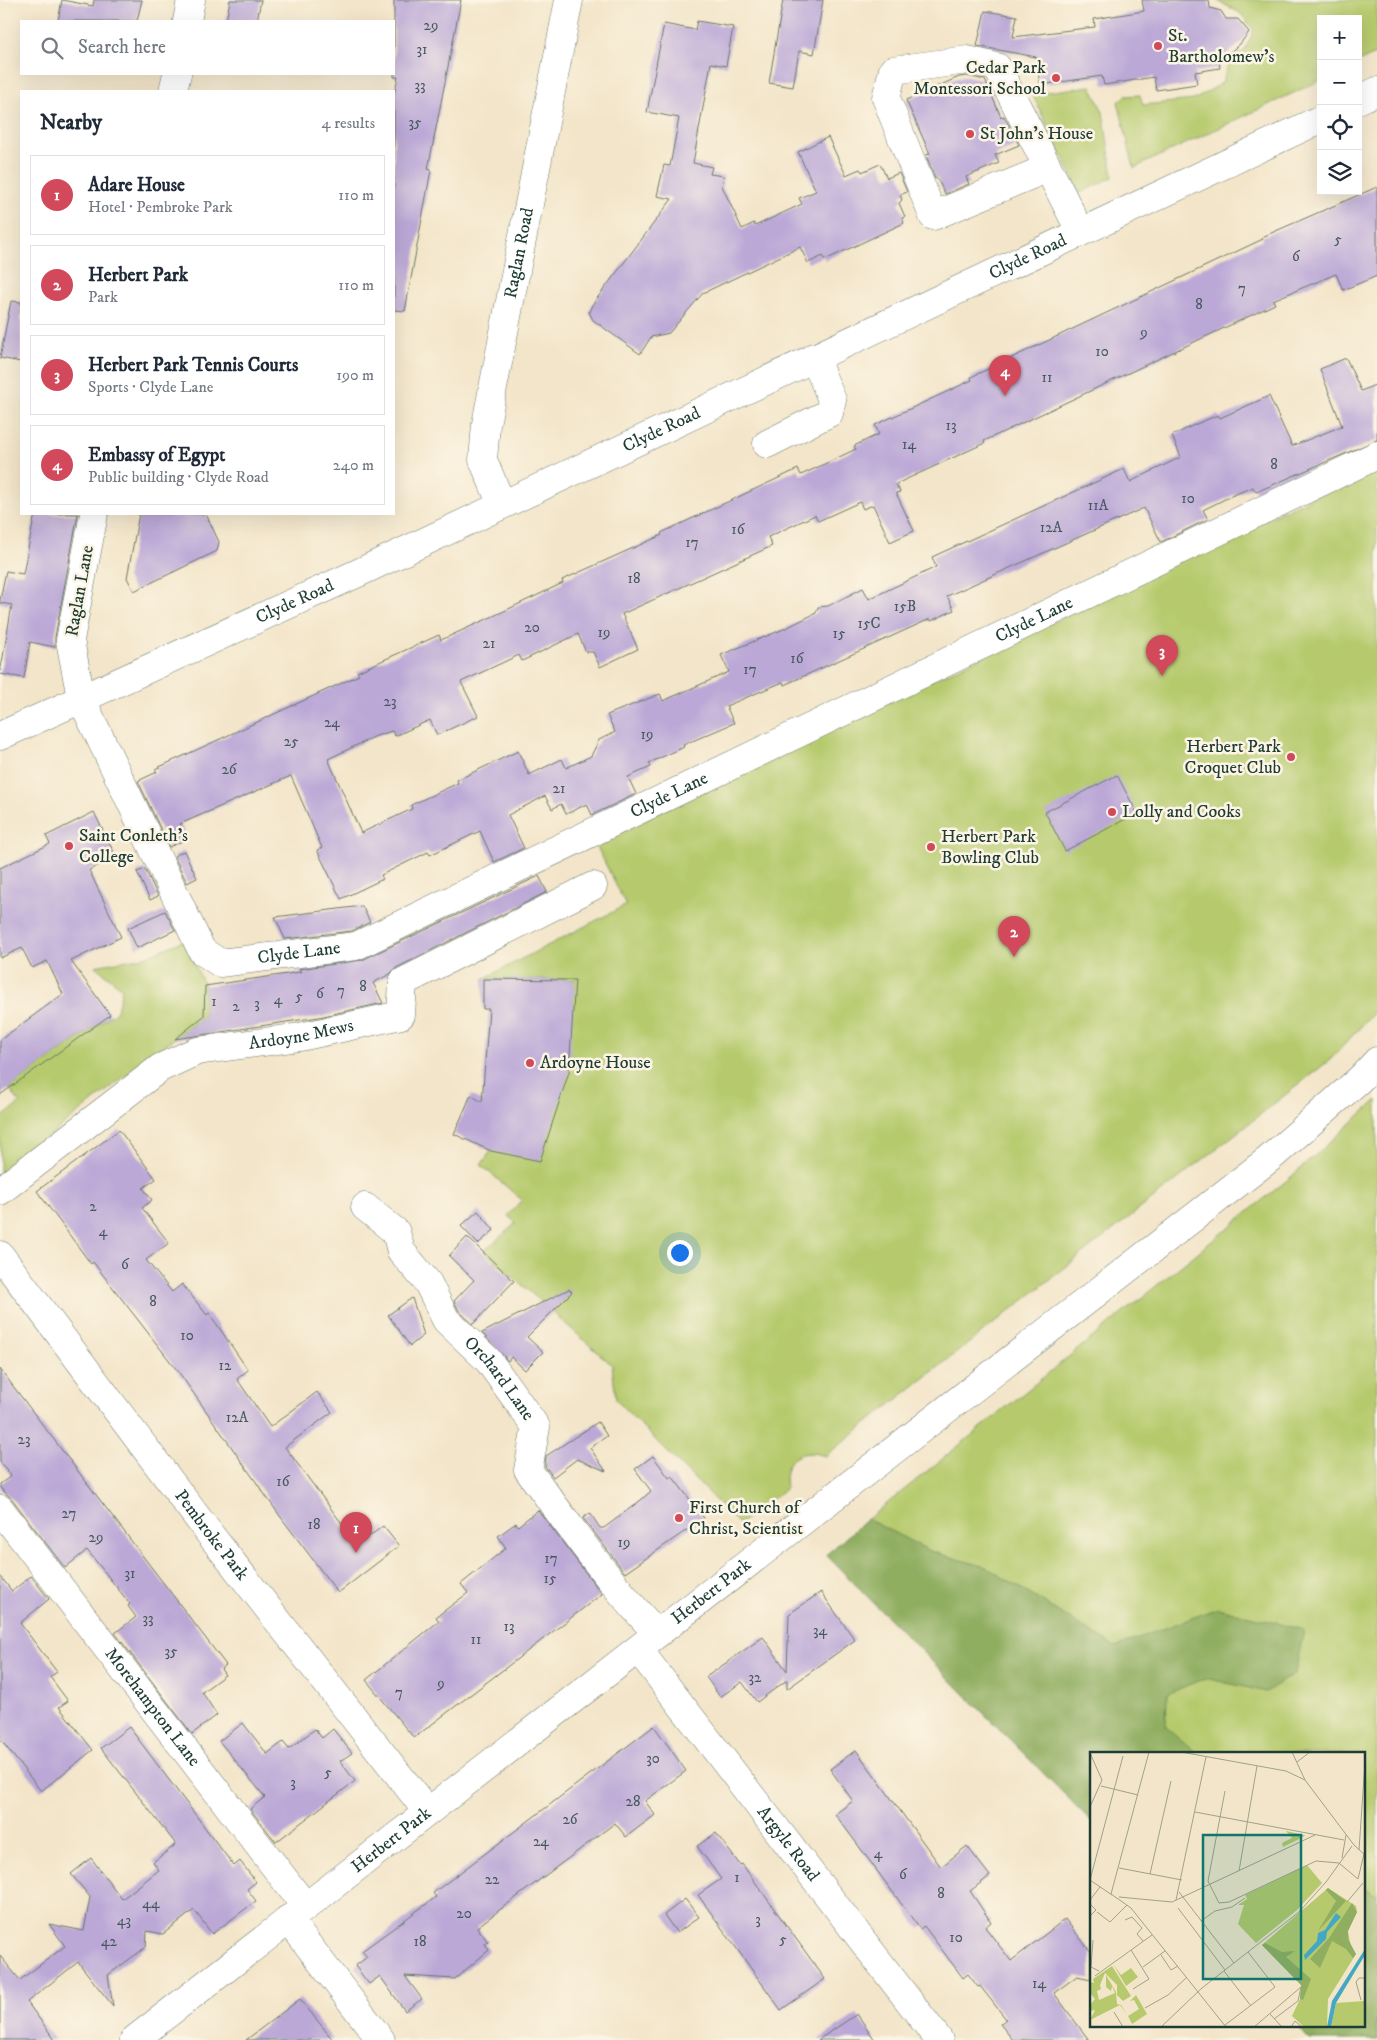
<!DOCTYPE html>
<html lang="en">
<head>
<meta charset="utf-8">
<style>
  :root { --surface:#fff; --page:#f6f6f7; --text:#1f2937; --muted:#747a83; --line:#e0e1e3; --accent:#d1495b }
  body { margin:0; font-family:"IM FELL DW Pica",serif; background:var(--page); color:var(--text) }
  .controls { position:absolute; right:15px; top:15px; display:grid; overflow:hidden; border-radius:0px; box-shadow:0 5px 20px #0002 }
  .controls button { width:45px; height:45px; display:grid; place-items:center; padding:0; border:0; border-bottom:1px solid var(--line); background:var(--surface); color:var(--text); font:25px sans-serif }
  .you { position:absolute; left:679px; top:1252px; width:18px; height:18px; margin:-12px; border:4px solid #fff; border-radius:50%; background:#1a73e8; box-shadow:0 0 0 8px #1a73e833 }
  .badge { display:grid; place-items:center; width:32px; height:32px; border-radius:50%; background:var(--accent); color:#fff; font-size:16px; font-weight:700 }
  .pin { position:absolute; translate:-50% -41px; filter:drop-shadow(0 1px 2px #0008) }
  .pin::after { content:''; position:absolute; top:26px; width:18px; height:15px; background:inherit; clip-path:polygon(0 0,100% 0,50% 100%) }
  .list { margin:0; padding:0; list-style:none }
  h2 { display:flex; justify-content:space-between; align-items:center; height:65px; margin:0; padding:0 20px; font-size:21px }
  h2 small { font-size:16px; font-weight:400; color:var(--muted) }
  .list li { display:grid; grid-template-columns:32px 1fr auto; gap:15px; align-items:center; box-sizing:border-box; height:80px; margin:0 10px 10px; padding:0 10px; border:1px solid var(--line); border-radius:0px }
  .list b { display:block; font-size:19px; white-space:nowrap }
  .list p { margin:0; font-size:16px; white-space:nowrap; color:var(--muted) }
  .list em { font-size:16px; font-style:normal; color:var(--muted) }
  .icon { flex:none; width:28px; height:28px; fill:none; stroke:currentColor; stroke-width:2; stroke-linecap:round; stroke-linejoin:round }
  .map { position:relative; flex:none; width:1377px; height:2040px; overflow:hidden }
  .search { position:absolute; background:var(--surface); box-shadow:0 5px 20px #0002; left:20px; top:20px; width:375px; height:55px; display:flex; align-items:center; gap:12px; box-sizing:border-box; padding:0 18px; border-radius:0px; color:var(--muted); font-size:19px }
  .panel { position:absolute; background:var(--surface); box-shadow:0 5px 20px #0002; left:20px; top:90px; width:375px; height:425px; border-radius:0px }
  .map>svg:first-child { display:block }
</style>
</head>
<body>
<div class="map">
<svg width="1377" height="2040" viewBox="0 0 1377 2040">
  <rect width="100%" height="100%" fill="#fcf5e5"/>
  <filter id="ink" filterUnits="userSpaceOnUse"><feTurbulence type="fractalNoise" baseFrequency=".02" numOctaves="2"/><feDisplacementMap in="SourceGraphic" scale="10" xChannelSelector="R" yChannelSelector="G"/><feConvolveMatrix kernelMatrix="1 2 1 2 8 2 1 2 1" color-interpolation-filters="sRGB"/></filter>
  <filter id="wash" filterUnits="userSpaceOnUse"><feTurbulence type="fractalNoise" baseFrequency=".0096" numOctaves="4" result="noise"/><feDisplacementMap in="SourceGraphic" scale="20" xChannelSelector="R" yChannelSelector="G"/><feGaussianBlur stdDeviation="1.12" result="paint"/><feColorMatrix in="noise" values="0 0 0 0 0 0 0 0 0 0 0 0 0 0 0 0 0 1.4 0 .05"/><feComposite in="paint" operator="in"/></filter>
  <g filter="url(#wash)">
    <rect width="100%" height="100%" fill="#f3e5c9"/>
    <g fill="#b6ca6d" stroke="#6a8450">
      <path d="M1216,0H1377V53L1358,62V19H1321V80L1134,168L1118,102L1126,96L1140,95L1143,105L1194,100L1222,83L1230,60L1245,50L1254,30L1240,13Z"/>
      <path d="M1091,86L1103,112L1113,177L1080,193L1032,94Z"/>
      <path d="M1377,466V1009L1331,1059L825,1456C799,1447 781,1460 786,1488L739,1524L616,1400L612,1365L484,1251L516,1223L508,1216L522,1200L481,1165L491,1151L575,980L483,979L626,905L595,843Z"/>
      <path d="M183,941L205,986L204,1016L152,1055L0,1175V1119L20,1103L9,1088L117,1011L122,988L95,966L144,957Z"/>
      <path d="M1377,1100V2040L1363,2026V1754H1091V1820L826,1555L868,1519L1291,1177Z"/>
    </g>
    <g fill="#90ae60" stroke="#58764a">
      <path d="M867,1519L930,1551L986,1567L1115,1647L1218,1608L1304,1630L1295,1673L1266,1692L1205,1678L1167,1694L1166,1727L1198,1754H1091V1821L826,1555Z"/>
      <path d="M1363,1886L1377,1896V2040H1310L1296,2026H1363Z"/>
    </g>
    <g id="blocks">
      <g fill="#bba8d7">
        <path d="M62,0L93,6L94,0H142L137,21H58Z"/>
        <path d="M230,0H261L257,21H226Z"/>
        <path d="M394,0H461L428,169L431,170L405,311L394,310V96L398,77H394Z"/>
        <path d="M783,0H823L814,54L799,51L793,87L769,83Z"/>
        <path d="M1142,0H1209L1210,8L1221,11L1226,19H1238L1249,32L1240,44L1219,61L1220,68L1195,72L1197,84L1156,90L1154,77L1104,85L1102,76L1040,85L1036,57L977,46L985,11L1017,16L1013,37L1095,27L1094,19L1144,11Z"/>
        <path d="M697,21L733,27L726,66L711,63L693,163L712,167L710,174L724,176L722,186L742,229L754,223L755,226L802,204L799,198L816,191L798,152L828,137L846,175L860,169L862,172L880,164L887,178L899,173L907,192L900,195L902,200L899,203L905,217L902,218L904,223L825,260L823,256L808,263L800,247L703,293L669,333L651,337L640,354L593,320L589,312L592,305L672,199L657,196L664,165L670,166L679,118L647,112L664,24L695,30Z"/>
        <path d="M967,76L985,80L1001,117L1004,116L1019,145L995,155L999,163L966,177L969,184L945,194L937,178L935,179L926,155L930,154L906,100L959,77Z"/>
        <path d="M1377,187V276L1343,290L1336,274L1273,300L1275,304L984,441L985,443L896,484L900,492L896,493L914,531L890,542L873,505L863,509L860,502L818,521L815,515L768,537L772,546L622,614L638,649L600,667L593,652H586L578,634L522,661L519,655L461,682L478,716L437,735L430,720L395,736L392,731L376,736L328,759L361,833L412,809L411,805L458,783L457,780L518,751L529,775L562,759L566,768L591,756L599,740L615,732L607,715L660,694L663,701L729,672L721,655L786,628L816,613L818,607L828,606L863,588L869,599L936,567L932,557L1124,469L1130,482L1181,457L1172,436L1194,425L1218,415L1220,418L1269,396L1292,446L1342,426L1320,369L1346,358L1361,391L1377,384V440L1256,492L1253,487L1231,496L1203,510L1208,519L1161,542L1144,508L947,596L954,610L931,621L930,619L784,685L783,682L726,706L734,723L683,745L684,747L649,763L651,767L628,777L636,794L592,815L587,804L566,814L561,804L552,809L545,796L508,815L524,848L494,862L480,831L430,855L428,852L381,875L383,879L341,899L317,850L322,848L291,776L180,824L187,839L169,847L138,781L157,772L155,769L359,675L357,672L439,635L441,640L500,613L563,583L562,580L662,535L661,533L798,469L801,475L856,449L854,446L879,434L875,425L972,380L971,377L1263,239L1262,237Z"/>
        <path d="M11,301L21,302V362L0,358Z"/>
        <path d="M35,514H78L55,637V647L30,642L24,678L0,674L12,605L0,603V600L6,571L23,574Z"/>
        <path d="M139,514H206L219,542L217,551L134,591L127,578Z"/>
        <path d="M1117,775L1137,813L1065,851L1045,812Z"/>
        <path d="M94,812L116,857L89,870L121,937L71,961L110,1015L0,1095V1040L63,994L47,961L32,968L22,948L0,958V868L50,844L46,836Z"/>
        <path d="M184,851L197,878L187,883L174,856Z"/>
        <path d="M145,869L158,896L150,900L137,872Z"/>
        <path d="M539,876L547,892L396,968L390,974L373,983L383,1003L319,1017L175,1039L204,1016L205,986L301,972L299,969L362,960Z"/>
        <path d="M362,906L370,922L352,931L285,939L275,917Z"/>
        <path d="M165,911L175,930L137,948L128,928Z"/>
        <path d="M483,979L575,980L569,1072L540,1161L491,1151L454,1134L471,1095L482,1102L489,1009H483Z"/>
        <path d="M119,1130L156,1179L143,1188L152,1200L142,1208L169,1243L146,1260L172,1292L182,1284L207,1315L209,1313L248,1370L237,1379L270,1427L317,1392L332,1412L285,1447L358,1545L383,1526L399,1546L338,1593L280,1516L180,1374L93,1262L91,1264L37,1191Z"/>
        <path d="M478,1211L494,1230L478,1244L461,1226Z"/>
        <path d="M467,1237L514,1281L473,1324L459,1311L454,1301L474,1280L449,1256Z"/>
        <path d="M569,1289L572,1292L527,1337L543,1352L525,1370L511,1357L508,1361L482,1333Z"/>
        <path d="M412,1298L424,1335L410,1346L388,1315Z"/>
        <path d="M0,1369L226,1665L221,1669L225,1675L202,1692L217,1715L192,1734L115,1633L136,1617L128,1606L130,1604L87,1550L65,1568L12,1499L0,1488V1484L11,1476L0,1462Z"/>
        <path d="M598,1422L607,1436L590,1448L606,1471L577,1459L553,1477L545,1466L546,1456Z"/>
        <path d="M653,1456L669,1478L672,1476L704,1518L625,1573L583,1518L590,1513L600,1528H604L641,1500L651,1491L635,1469Z"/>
        <path d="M538,1510L602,1594L414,1738L366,1680L439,1621L436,1617L468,1593L461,1584L506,1548L498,1536L516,1523L518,1526Z"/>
        <path d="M0,1576L12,1591L31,1576L49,1599L20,1623L57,1672L50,1677L68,1701L59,1707L93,1750L41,1791L0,1739Z"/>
        <path d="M821,1592L855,1640L787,1689V1680L757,1702L742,1682L720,1697L706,1677L763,1637L787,1671L789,1614Z"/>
        <path d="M243,1723L267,1754L283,1742L289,1749L315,1729L322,1738L333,1729L352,1753L340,1761L355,1781L276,1842L250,1809L265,1797L219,1741Z"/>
        <path d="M654,1726L686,1771L645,1801L655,1815L626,1837L615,1823L477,1927L488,1942L485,1944L489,1950L455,1979L405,1976L422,1999L405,2011L380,1976L369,1984L355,1966L367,1957L362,1951L436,1897L433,1893Z"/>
        <path d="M129,1727L234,1866L240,1861L256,1882L247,1889L256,1901L212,1934L194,1910L163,1934L147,1931L146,1947L108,1975L113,2006L78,1962L27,2002L55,2040H0V1956L20,1980L65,1946L49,1924L84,1931L90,1897L71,1874L91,1858L122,1899L159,1870L153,1862L174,1846L175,1843L101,1748Z"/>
        <path d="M856,1750L941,1867L967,1846L990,1876L970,1891L991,1922L985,1927L1011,1961L1065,1919L1091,1952V1979L1077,1976L1054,1993L1089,2040H1013L1000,2024L1006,2019L980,1986L978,1987L968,1974L963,1978L924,1926L920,1929L835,1814L853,1801L830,1769Z"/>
        <path d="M716,1833L740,1865L742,1864L825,1979L781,2010L698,1895L721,1879L697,1846Z"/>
        <path d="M685,1899L699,1917L677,1933L664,1915Z"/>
        <path d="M300,1999L333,2040H246L271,2021Z"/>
        <path d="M857,2014L875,2040H818Z"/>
      </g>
    </g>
  </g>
  <g filter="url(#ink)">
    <use href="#blocks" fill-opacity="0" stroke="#697868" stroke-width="1"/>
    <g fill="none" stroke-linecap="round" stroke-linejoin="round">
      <g stroke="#697868" stroke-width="29">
        <g id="minor">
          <path d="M187,21L191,0"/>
          <path d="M173,91L177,74"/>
          <path d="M1358,100L1377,91"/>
          <path d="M1048,168L933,216L886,98L893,70L968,60L997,67L1080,231"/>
          <path d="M767,444L829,413L832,400L814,357"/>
          <path id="s1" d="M502,505L483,460L486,424L569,0"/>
          <path id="s2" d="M94,514L70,640L81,698L202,951L220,963L356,946L1377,455"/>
          <path id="s3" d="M0,736L356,574L1321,119"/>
          <path id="s4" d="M0,1191L160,1068L197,1051L300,1037L401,1015L403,982L593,886"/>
          <path id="s5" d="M365,1207L396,1232L401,1251L428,1283L446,1320L488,1360L536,1427L528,1470C569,1525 609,1583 657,1633"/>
          <path id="s6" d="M0,1255L209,1533L427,1811"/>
          <path id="s7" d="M0,1509L305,1906"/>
          <path id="s8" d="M638,1649L939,2040"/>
          <path d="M288,1919L381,2040"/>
          <path id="s9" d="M134,2040L1269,1159L1360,1079L1377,1061"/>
        </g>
      </g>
      <use href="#minor" stroke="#fff" stroke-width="28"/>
    </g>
  </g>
  <g fill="#d1495b" stroke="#fcf5e5" stroke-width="2">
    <circle cx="1158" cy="46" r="5"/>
    <circle cx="1056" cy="78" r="5"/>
    <circle cx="970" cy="134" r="5"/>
    <circle cx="1291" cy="757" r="5"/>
    <circle cx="1112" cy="812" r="5"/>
    <circle cx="69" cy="846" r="5"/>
    <circle cx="931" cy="847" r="5"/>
    <circle cx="530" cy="1063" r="5"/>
    <circle cx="679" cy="1518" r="5"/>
  </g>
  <g text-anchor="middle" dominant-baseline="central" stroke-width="5" stroke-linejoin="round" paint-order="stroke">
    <g font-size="15" fill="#46585d">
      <text x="431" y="25">29</text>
      <text x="422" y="49">31</text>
      <text x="420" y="85">33</text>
      <text x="415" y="122">35</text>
      <text x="1338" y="239">5</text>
      <text x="1296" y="256">6</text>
      <text x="1242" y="288">7</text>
      <text x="1199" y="304">8</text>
      <text x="1144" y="332">9</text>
      <text x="1102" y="351">10</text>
      <text x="1047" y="377">11</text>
      <text x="951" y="425">13</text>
      <text x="909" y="444">14</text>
      <text x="1274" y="464">8</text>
      <text x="1188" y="498">10</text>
      <text x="1098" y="505">11A</text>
      <text x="1051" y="527">12A</text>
      <text x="738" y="529">16</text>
      <text x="692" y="542">17</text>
      <text x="634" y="578">18</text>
      <text x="905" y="606">15B</text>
      <text x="869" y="623">15C</text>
      <text x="532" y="627">20</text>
      <text x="604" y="632">19</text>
      <text x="839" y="633">15</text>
      <text x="489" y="643">21</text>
      <text x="797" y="658">16</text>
      <text x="750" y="669">17</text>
      <text x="390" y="701">23</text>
      <text x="332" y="722">24</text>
      <text x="647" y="734">19</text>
      <text x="291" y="741">25</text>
      <text x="229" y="769">26</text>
      <text x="559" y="788">21</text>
      <text x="363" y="986">8</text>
      <text x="341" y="990">7</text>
      <text x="320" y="993">6</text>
      <text x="299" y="996">5</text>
      <text x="278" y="999">4</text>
      <text x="214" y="1001">1</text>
      <text x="257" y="1003">3</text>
      <text x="236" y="1006">2</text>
      <text x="93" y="1206">2</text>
      <text x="103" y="1231">4</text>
      <text x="125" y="1264">6</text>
      <text x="153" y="1301">8</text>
      <text x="187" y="1335">10</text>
      <text x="225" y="1365">12</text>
      <text x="237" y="1417">12A</text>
      <text x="24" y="1439">23</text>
      <text x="283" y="1481">16</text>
      <text x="69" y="1513">27</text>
      <text x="314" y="1524">18</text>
      <text x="96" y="1537">29</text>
      <text x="624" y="1542">19</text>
      <text x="551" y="1558">17</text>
      <text x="130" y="1573">31</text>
      <text x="550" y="1578">15</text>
      <text x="148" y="1618">33</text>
      <text x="509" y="1626">13</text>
      <text x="820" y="1630">34</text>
      <text x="476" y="1639">11</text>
      <text x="171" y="1651">35</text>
      <text x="755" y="1677">32</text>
      <text x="441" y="1683">9</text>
      <text x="399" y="1692">7</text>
      <text x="653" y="1758">30</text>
      <text x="328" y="1772">5</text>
      <text x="293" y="1782">3</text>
      <text x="633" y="1801">28</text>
      <text x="570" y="1819">26</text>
      <text x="541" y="1841">24</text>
      <text x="878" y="1853">4</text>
      <text x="903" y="1874">6</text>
      <text x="737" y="1877">1</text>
      <text x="492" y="1879">22</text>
      <text x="941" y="1893">8</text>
      <text x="151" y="1903">44</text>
      <text x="464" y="1913">20</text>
      <text x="758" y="1919">3</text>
      <text x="124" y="1920">43</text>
      <text x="956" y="1937">10</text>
      <text x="783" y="1939">5</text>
      <text x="109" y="1941">42</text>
      <text x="420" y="1941">18</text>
      <text x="1039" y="1983">14</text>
    </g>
    <g font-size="18" fill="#1f3d34" stroke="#fcf5e5" text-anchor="start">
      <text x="1168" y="36">St.<tspan x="1168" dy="21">Bartholomew's</tspan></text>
      <text x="1046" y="68" text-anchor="end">Cedar Park<tspan x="1046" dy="21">Montessori School</tspan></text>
      <text x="980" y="134">St John's House</text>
      <text x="1281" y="747" text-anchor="end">Herbert Park<tspan x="1281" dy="21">Croquet Club</tspan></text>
      <text x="1122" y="812">Lolly and Cooks</text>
      <text x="79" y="836">Saint Conleth's<tspan x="79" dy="21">College</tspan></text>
      <text x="941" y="837">Herbert Park<tspan x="941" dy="21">Bowling Club</tspan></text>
      <text x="540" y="1063">Ardoyne House</text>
      <text x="689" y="1508">First Church of<tspan x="689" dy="21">Christ, Scientist</tspan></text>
    </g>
    <g font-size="18" fill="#1f3d34" stroke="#fcf5e5">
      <text stroke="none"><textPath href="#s1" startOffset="259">Raglan Road</textPath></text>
      <text stroke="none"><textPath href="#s3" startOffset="1134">Clyde Road</textPath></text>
      <text stroke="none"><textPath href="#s3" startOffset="729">Clyde Road</textPath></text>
      <text transform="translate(80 591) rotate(-80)">Raglan Lane</text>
      <text stroke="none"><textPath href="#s3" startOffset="324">Clyde Road</textPath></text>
      <text stroke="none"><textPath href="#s2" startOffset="1379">Clyde Lane</textPath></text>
      <text stroke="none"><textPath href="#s2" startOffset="974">Clyde Lane</textPath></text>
      <text stroke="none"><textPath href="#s2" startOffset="569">Clyde Lane</textPath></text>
      <text stroke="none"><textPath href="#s4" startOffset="348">Ardoyne Mews</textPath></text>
      <text stroke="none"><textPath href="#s5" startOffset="222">Orchard Lane</textPath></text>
      <text stroke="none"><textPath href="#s6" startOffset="351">Pembroke Park</textPath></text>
      <text stroke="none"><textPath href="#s9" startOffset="731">Herbert Park</textPath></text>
      <text stroke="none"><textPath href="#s7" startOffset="250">Morehampton Lane</textPath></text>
      <text stroke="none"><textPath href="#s9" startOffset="326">Herbert Park</textPath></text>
      <text stroke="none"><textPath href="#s8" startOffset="246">Argyle Road</textPath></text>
    </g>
  </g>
  <g transform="translate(1090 1752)">
    <rect width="275" height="275" fill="#f3e5c9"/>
    <path d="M196,79L214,83L215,84L193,95L192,91L202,86ZM217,113L232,131L207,158L166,191L148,172L154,153H148L157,147L155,143ZM238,136L266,154L267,160L258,179L261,195L266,202L238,247L237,275H214L202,264L210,247L211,233L172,193ZM23,212L31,223L41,216L48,225L36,234ZM22,214L41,244L33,249L27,243V233L15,221L10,233L11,237L7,239L9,248L25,241L22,234L21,239L16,235V223L26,240L27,252L31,253L37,262L30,253L0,268L5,258L0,259V253L5,247L0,241V230L4,231L3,227ZM46,243L57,262L42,272L38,264L49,257L44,248L40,249ZM274,249L275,275H241L246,251Z" fill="#b6ca6d"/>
    <path d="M238,136L256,149L228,179L246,149L236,138ZM262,151L267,160L258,179V187L266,202L263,206L256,197L242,189L230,216L220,207L239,186ZM175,191L192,200L205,199L196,205L221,227L213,248L210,247L211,233L172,193Z" fill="#90ae60"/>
    <path d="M246,161L251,165L237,180L236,187L215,208L214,203L227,189L228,181L235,178ZM275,197V203L246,251L241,275H237L242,249Z" fill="#44a8c4"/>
    <path fill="none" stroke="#9ea28d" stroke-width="1" d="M91,0L196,19L215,28M202,0L215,28L264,93L275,103M0,1L12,28L0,55M207,10L220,0M11,34L48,43M135,39L118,129L129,151L139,150L226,109L249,111L268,127L274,102M105,60L254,88M269,98L275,11M252,106L256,83M29,116L92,128M149,119L167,14M60,122L81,29M0,128L33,4M0,128L22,143M89,140L144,211M21,142L59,0M21,142L41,156L136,275M29,145L82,150L225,83M0,148L10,135M86,148L116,5M257,150L273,131M0,152L6,158L0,164M88,156L135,218M7,160L20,170L37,153M35,168L42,165L52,176L47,182L53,189M111,169L125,159L142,155L155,146M3,188L1,215L9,219M41,198L59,227L43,237M71,203L81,218L88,214M53,215L75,199M134,219L161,254M5,224L62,183M271,248L266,230L269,226H275M55,256L78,243L97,225M24,260L33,275M180,262L192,275M135,273L185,235L158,200M71,275L112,236L209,160L236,130L262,94M164,275L211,235L208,249L184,267M201,275L205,269L212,275"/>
    <path fill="#0f766e" fill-opacity="0.15" stroke="#0f766e" stroke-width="2.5" d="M113,83H211V227H113Z"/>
    <rect width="275" height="275" fill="none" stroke="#1f3d34" stroke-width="2.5"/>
  </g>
</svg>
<div class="controls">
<button>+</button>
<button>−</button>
<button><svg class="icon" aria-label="locate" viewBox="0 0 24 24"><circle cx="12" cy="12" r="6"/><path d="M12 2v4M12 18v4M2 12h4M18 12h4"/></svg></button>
<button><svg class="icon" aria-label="layers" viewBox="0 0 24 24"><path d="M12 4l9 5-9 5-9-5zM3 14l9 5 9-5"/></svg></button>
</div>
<div class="you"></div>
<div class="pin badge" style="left:356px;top:1553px">1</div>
<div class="pin badge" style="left:1014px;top:957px">2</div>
<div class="pin badge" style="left:1162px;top:676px">3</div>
<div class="pin badge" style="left:1005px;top:396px">4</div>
<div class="search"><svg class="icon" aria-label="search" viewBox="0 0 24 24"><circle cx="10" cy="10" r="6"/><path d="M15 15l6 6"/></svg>Search here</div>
<section class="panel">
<h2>Nearby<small>4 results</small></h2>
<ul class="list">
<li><span class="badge">1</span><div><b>Adare House</b><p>Hotel · Pembroke Park</p></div><em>110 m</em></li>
<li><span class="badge">2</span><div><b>Herbert Park</b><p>Park</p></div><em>110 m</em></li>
<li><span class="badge">3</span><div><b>Herbert Park Tennis Courts</b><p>Sports · Clyde Lane</p></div><em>190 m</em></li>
<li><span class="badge">4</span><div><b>Embassy of Egypt</b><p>Public building · Clyde Road</p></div><em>240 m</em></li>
</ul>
</section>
</div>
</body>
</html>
